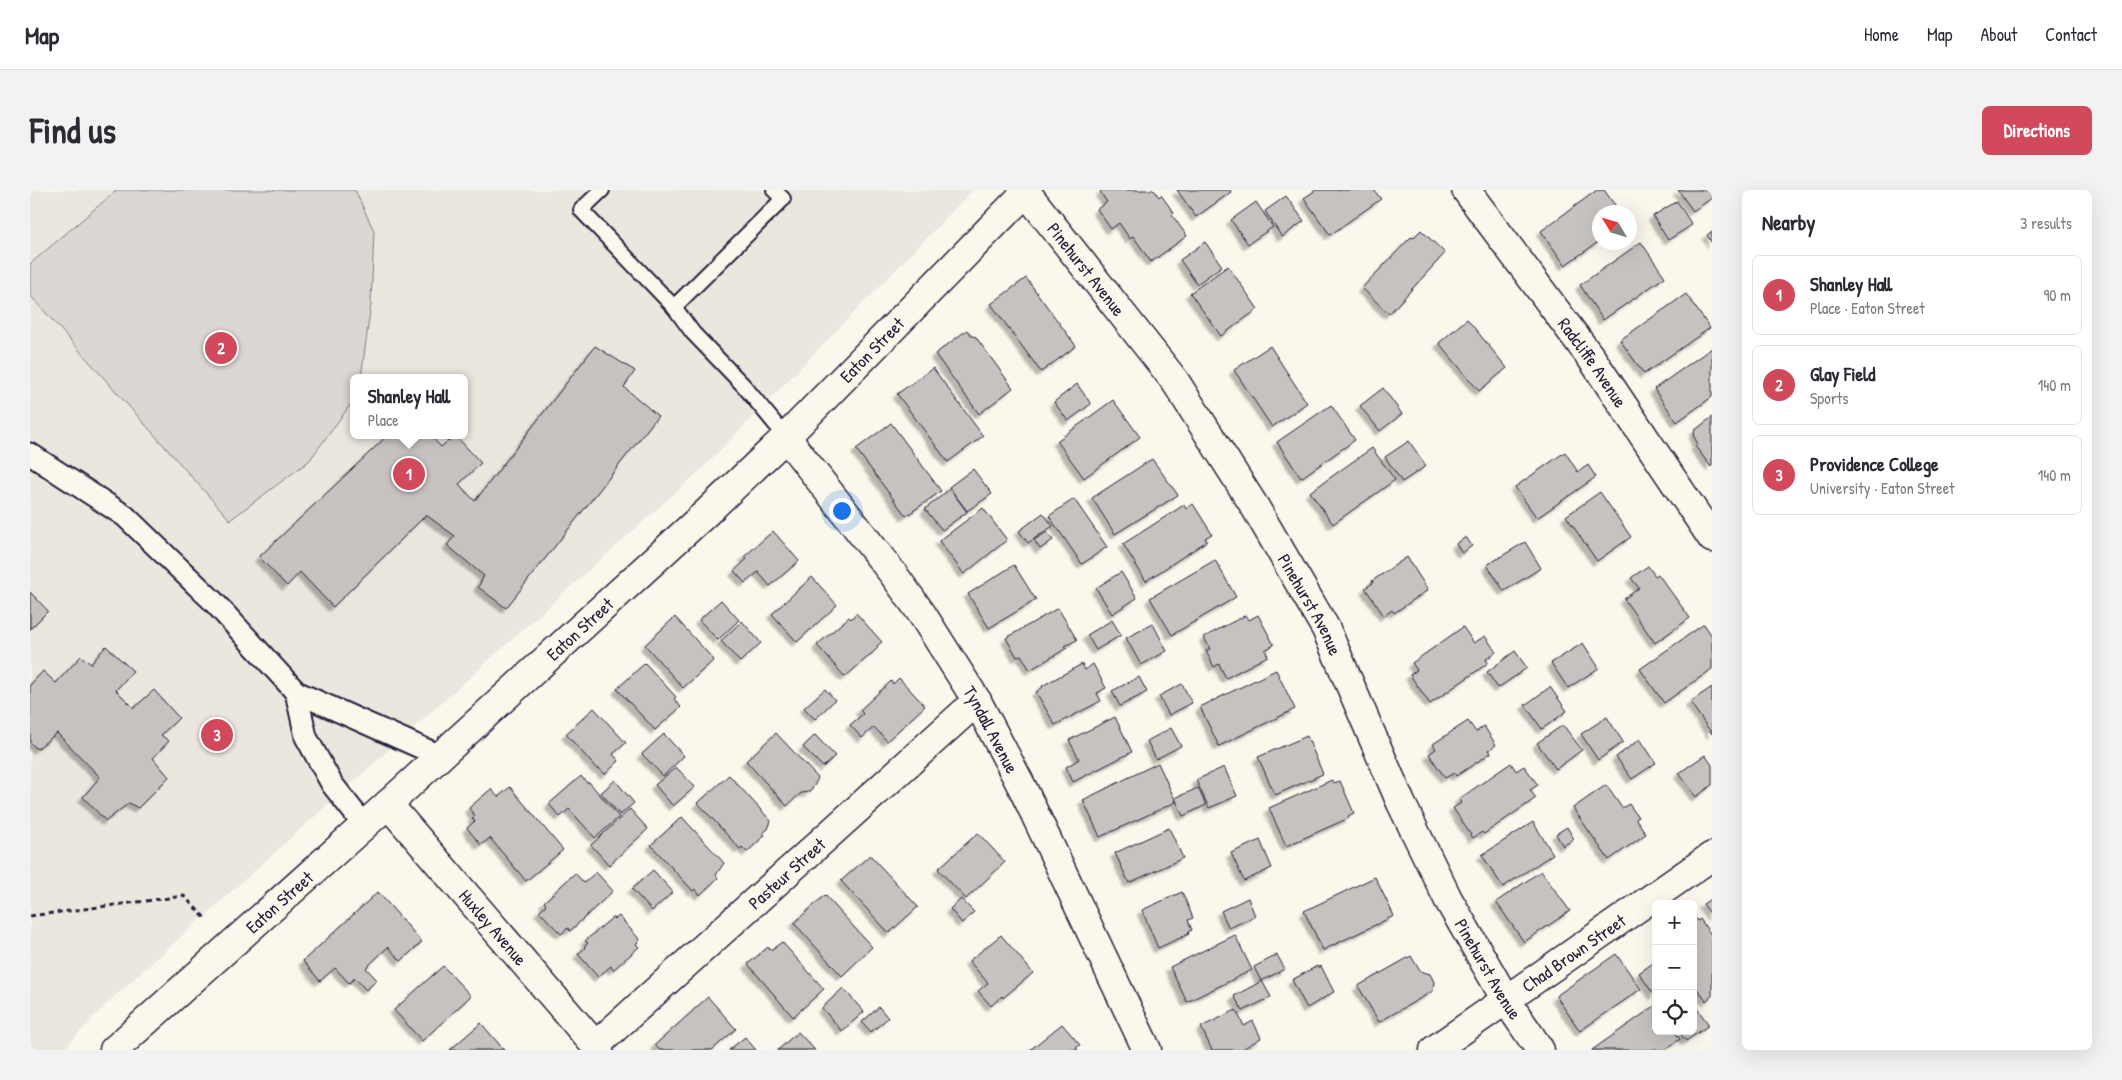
<!DOCTYPE html>
<html lang="en">
<head>
<meta charset="utf-8">
<style>
  :root { --surface:#fff; --page:#f2f2f3; --text:#2b2b33; --muted:#7c7c81; --line:#e1e1e2; --accent:#d1495b }
  body { margin:0; font-family:"Patrick Hand",sans-serif; background:var(--page); color:var(--text) }
  .controls { position:absolute; right:15px; bottom:15px; display:grid; overflow:hidden; border-radius:8px; box-shadow:0 5px 20px #0002 }
  .controls button { width:45px; height:45px; display:grid; place-items:center; padding:0; border:0; border-bottom:1px solid var(--line); background:var(--surface); color:var(--text); font:25px sans-serif }
  .compass { position:absolute; left:1562px; top:15px; width:45px; height:45px; border-radius:50%; background:var(--surface); box-shadow:0 5px 20px #0002; rotate:308deg }
  .you { position:absolute; left:811px; top:320px; width:18px; height:18px; margin:-12px; border:4px solid #fff; border-radius:50%; background:#1a73e8; box-shadow:0 0 0 8px #1a73e833 }
  .badge { display:grid; place-items:center; width:32px; height:32px; border-radius:50%; background:var(--accent); color:#fff; font-size:16px; font-weight:700 }
  .pin { position:absolute; translate:-50% -50%; border:2px solid #fff; box-shadow:0 1px 5px #0006 }
  .popup { position:absolute; left:320px; top:184px; width:118px; height:65px; box-sizing:border-box; display:grid; place-content:center; border-radius:8px; background:var(--surface); filter:drop-shadow(0 1px 4px #0005); font-size:16px; white-space:nowrap; color:var(--muted) }
  .popup b { font-size:19px; color:var(--text) }
  .popup::after { content:''; position:absolute; left:50%; top:100%; margin-left:-10px; border:10px solid transparent; border-top-color:var(--surface) }
  .list { margin:0; padding:0; list-style:none }
  h2 { display:flex; justify-content:space-between; align-items:center; height:65px; margin:0; padding:0 20px; font-size:21px }
  h2 small { font-size:16px; font-weight:400; color:var(--muted) }
  .list li { display:grid; grid-template-columns:32px 1fr auto; gap:15px; align-items:center; box-sizing:border-box; height:80px; margin:0 10px 10px; padding:0 10px; border:1px solid var(--line); border-radius:8px }
  .list b { display:block; font-size:19px; white-space:nowrap }
  .list p { margin:0; font-size:16px; white-space:nowrap; color:var(--muted) }
  .list em { font-size:16px; font-style:normal; color:var(--muted) }
  .icon { flex:none; width:28px; height:28px; fill:none; stroke:currentColor; stroke-width:2; stroke-linecap:round; stroke-linejoin:round }
  .map { position:relative; flex:none; width:1682px; height:860px; overflow:hidden; border-radius:8px }
  header { display:flex; align-items:center; gap:30px; box-sizing:border-box; height:70px; padding:0 25px; background:var(--surface); border-bottom:1px solid var(--line) }
  header strong { font-size:24px }
  nav { display:flex; gap:28px; margin-inline-start:auto; font-size:18px }
  .intro { display:flex; align-items:center; justify-content:space-between; box-sizing:border-box; height:120px; padding:0 30px }
  h1 { margin:0; font-size:35px }
  .button { padding:12px 22px; border-radius:8px; background:var(--accent); color:#fff; font-size:18px; font-weight:700 }
  main { display:flex; gap:30px; padding:0 30px }
  aside { flex:1; background:var(--surface); border-radius:8px; box-shadow:0 5px 20px #0002 }
  .map>svg:first-child { display:block }
</style>
</head>
<body>
<header>
<strong>Map</strong>
<nav><a>Home</a><a>Map</a><a>About</a><a>Contact</a></nav>
</header>
<div class="intro"><h1>Find us</h1><a class="button">Directions</a></div>
<main>
<div class="map">
<svg width="1682" height="860" viewBox="0 0 1682 860">
  <defs>
    <filter id="shadow"><feDropShadow dx="-4.5" dy="4.5" stdDeviation="1" flood-color="#0004"/></filter>
  </defs>
  <rect width="100%" height="100%" fill="#fbf7ec"/>
  <filter id="ink" filterUnits="userSpaceOnUse"><feTurbulence type="fractalNoise" baseFrequency=".02" numOctaves="2"/><feDisplacementMap in="SourceGraphic" scale="10" xChannelSelector="R" yChannelSelector="G"/><feConvolveMatrix kernelMatrix="1 2 1 2 8 2 1 2 1" color-interpolation-filters="sRGB"/></filter>
  <g filter="url(#ink)">
    <path fill="#ebe7df" fill-rule="evenodd" d="M0,0H943L675,276L75,815L33,860H0ZM324,188H434V245H324Z"/>
    <path fill="#dbd8d3" stroke="#7e7d87" d="M87,0H325L344,41L341,114L331,188H324V210L279,271L200,330L0,105V74Z"/>
    <g fill="#c6c2c0" stroke="#22223b" filter="url(#shadow)">
      <path d="M1072,0H1124L1129,7L1131,5L1144,23L1142,25L1157,46L1121,72L1103,46L1100,49L1089,33L1081,39L1067,19L1077,12L1070,2Z"/>
      <path d="M1147,0H1200L1201,2L1166,27Z"/>
      <path d="M1286,0H1344L1351,9L1300,45L1274,8Z"/>
      <path d="M1567,0H1574L1590,22H1570V51L1535,75L1511,41Z"/>
      <path d="M1648,0H1682V8L1663,21Z"/>
      <path d="M1256,6L1274,31L1252,47L1235,21Z"/>
      <path d="M1647,11L1662,35L1638,50L1623,26Z"/>
      <path d="M1226,12L1243,37L1218,54L1201,30Z"/>
      <path d="M1391,40L1415,63L1359,124L1332,98L1381,47L1383,48Z"/>
      <path d="M1682,41V53L1677,45Z"/>
      <path d="M1175,52L1192,76L1167,94L1150,70Z"/>
      <path d="M1611,52L1635,87L1573,130L1550,95Z"/>
      <path d="M1198,76L1228,119L1191,146L1160,103Z"/>
      <path d="M996,88L1046,156L1011,182L961,114Z"/>
      <path d="M1656,104L1680,138L1614,184L1590,150Z"/>
      <path d="M1437,129L1477,178L1449,201L1409,153Z"/>
      <path d="M937,140L943,147L945,146L983,198L949,224L905,164Z"/>
      <path d="M565,156L605,181L594,197L628,226L476,418L448,397L454,386L417,355L425,346L396,325L303,417L270,382L257,396L229,367L358,245H400L411,257L425,245L451,273L429,294L445,311Z"/>
      <path d="M1240,156L1277,213L1242,237L1204,180Z"/>
      <path d="M1682,158V207L1647,232L1624,199Z"/>
      <path d="M903,178L953,246L918,272L867,204Z"/>
      <path d="M1047,194L1061,214L1038,231L1024,212Z"/>
      <path d="M1353,198L1372,224L1350,241L1330,216Z"/>
      <path d="M1083,210L1110,247L1054,288L1027,251Z"/>
      <path d="M1301,215L1325,250L1271,288L1247,252Z"/>
      <path d="M1682,227V275L1681,277L1665,256L1668,254L1665,249L1664,241Z"/>
      <path d="M861,233L911,301L876,326L826,259Z"/>
      <path d="M1379,251L1396,276L1372,292L1355,267Z"/>
      <path d="M1342,258L1365,290L1303,334L1280,302Z"/>
      <path d="M1535,262L1548,282L1558,275L1566,287L1507,328L1485,297Z"/>
      <path d="M1122,269L1148,305L1085,344L1062,308Z"/>
      <path d="M943,279L962,304L937,321L919,297Z"/>
      <path d="M920,299L937,322L912,340L895,319Z"/>
      <path d="M1570,302L1601,347L1567,371L1536,326Z"/>
      <path d="M1044,309L1077,357L1052,374L1019,326Z"/>
      <path d="M1163,314L1182,344L1175,348L1177,351L1116,391L1093,354L1154,315L1156,319Z"/>
      <path d="M953,318L977,350L934,384L909,351Z"/>
      <path d="M1013,323L1023,336L998,353L989,341Z"/>
      <path d="M743,341L769,371L740,396L728,382L715,393L704,381L717,369L714,367Z"/>
      <path d="M1017,342L1023,350L1010,359L1004,350Z"/>
      <path d="M1436,347L1442,356L1432,363L1426,354Z"/>
      <path d="M1495,352L1511,378L1474,401L1457,375Z"/>
      <path d="M1377,367L1398,400L1364,423L1362,420L1354,426L1335,398L1343,393L1342,391Z"/>
      <path d="M1185,370L1206,407L1142,445L1120,408Z"/>
      <path d="M984,375L1006,410L959,438L938,404Z"/>
      <path d="M1618,376L1625,386L1628,384L1660,428L1625,453L1594,409L1609,398L1601,388Z"/>
      <path d="M1091,382L1107,408L1082,424L1066,398Z"/>
      <path d="M782,387L807,415L767,452L742,424Z"/>
      <path d="M0,402L18,421L0,439Z"/>
      <path d="M691,410L709,430L688,450L669,430Z"/>
      <path d="M1028,418L1047,450L1035,456L1037,458L1000,480L991,465L987,467L976,448Z"/>
      <path d="M826,423L852,452L847,456L848,458L815,487L787,455L819,427L821,429Z"/>
      <path d="M1216,425L1219,430L1228,425L1244,455L1235,460L1238,466L1196,488L1189,474L1184,477L1176,461L1180,459L1174,447Z"/>
      <path d="M645,427L684,470L653,498L615,455Z"/>
      <path d="M1082,430L1091,445L1066,460L1057,445Z"/>
      <path d="M712,431L731,453L710,472L691,451Z"/>
      <path d="M1123,434L1137,461L1111,475L1096,448Z"/>
      <path d="M1674,434L1682,446V479L1634,513L1610,479Z"/>
      <path d="M1433,437L1444,453L1455,446L1466,462L1456,469L1458,473L1400,514L1380,485L1387,480L1382,473Z"/>
      <path d="M1553,453L1569,478L1538,498L1521,473Z"/>
      <path d="M76,456L103,481L86,500L104,518L124,500L149,528L131,545L139,551L123,568L139,587L108,618L99,613L76,631L53,607L70,587L27,543L7,559L0,552V495L13,481L26,493L51,466L61,474Z"/>
      <path d="M1485,461L1497,478L1468,498L1457,482Z"/>
      <path d="M615,473L646,507L644,509L651,517L625,540L587,499Z"/>
      <path d="M1052,474L1055,480L1063,474L1076,498L1067,503L1071,511L1025,535L1006,502L1013,497L1012,496Z"/>
      <path d="M1246,480L1265,519L1189,556L1170,517Z"/>
      <path d="M1109,487L1117,502L1090,516L1082,501Z"/>
      <path d="M869,488L895,516L857,551L844,537L832,548L820,535L833,524L830,520L861,491L863,494Z"/>
      <path d="M1152,494L1162,513L1139,525L1129,506Z"/>
      <path d="M1520,497L1537,521L1512,539L1495,515Z"/>
      <path d="M1682,497V544L1660,512Z"/>
      <path d="M795,499L805,510L785,529L774,518Z"/>
      <path d="M564,518L596,553L583,564L589,571L575,584L569,578L567,579L536,544Z"/>
      <path d="M1085,527L1102,562L1043,592L1036,577L1049,569L1039,550Z"/>
      <path d="M1577,527L1593,552L1568,570L1551,544Z"/>
      <path d="M1438,531L1446,542L1454,536L1466,555L1459,560L1461,563L1426,586L1424,583L1415,588L1399,564L1406,559L1403,554Z"/>
      <path d="M1533,535L1552,560L1526,579L1507,553Z"/>
      <path d="M1141,538L1151,556L1126,569L1117,551Z"/>
      <path d="M746,543L788,588L784,596L779,602L771,603L757,616L716,571Z"/>
      <path d="M634,544L654,566L633,586L612,564Z"/>
      <path d="M785,545L805,566L793,577L773,557Z"/>
      <path d="M1277,546L1293,584L1245,605L1228,567Z"/>
      <path d="M1610,549L1626,573L1602,589L1586,567Z"/>
      <path d="M1675,565L1682,575V595L1666,607L1649,583Z"/>
      <path d="M1128,573L1146,612L1070,647L1053,610Z"/>
      <path d="M1481,573L1486,581L1494,576L1508,595L1500,600L1506,608L1454,644L1452,642L1443,648L1423,618L1431,613L1429,609Z"/>
      <path d="M646,577L665,597L643,616L625,595Z"/>
      <path d="M1194,577L1207,606L1179,618L1166,590Z"/>
      <path d="M699,585L741,631L738,639L733,643L735,645L717,662L712,657L710,659L668,613Z"/>
      <path d="M551,586L557,593L559,592L589,627L565,648L539,619L530,627L519,614Z"/>
      <path d="M585,590L604,613L590,625L571,603Z"/>
      <path d="M1302,590L1304,593L1310,591L1324,623L1318,626L1319,628L1256,656L1239,618Z"/>
      <path d="M1576,595L1592,618L1599,614L1608,627L1606,629L1616,644L1579,670L1543,618Z"/>
      <path d="M480,597L533,660L496,691L460,648L451,655L437,638L445,631L442,628L445,626L439,618L461,599L468,607Z"/>
      <path d="M1168,598L1176,615L1153,626L1145,608Z"/>
      <path d="M600,619L618,639L579,675L561,655Z"/>
      <path d="M652,627L694,673L686,685L688,688L670,705L665,699L663,701L621,655Z"/>
      <path d="M1503,632L1523,664L1473,697L1452,665Z"/>
      <path d="M1537,637L1544,649L1533,656L1526,644Z"/>
      <path d="M1139,638L1153,668L1099,693L1085,663Z"/>
      <path d="M948,643L975,672L936,709L908,679Z"/>
      <path d="M1230,650L1242,678L1214,691L1201,663Z"/>
      <path d="M840,665L888,717L859,743L811,691Z"/>
      <path d="M623,680L643,702L622,721L602,699Z"/>
      <path d="M1511,681L1540,721L1494,752L1466,712Z"/>
      <path d="M566,682L583,701L540,741L538,738L531,744L509,721L516,715L514,712L545,683L554,693Z"/>
      <path d="M1345,687L1364,726L1293,760L1274,721Z"/>
      <path d="M348,702L392,752L371,771L358,757L336,778L347,790L336,800L325,788L319,793L305,778L290,791L273,771Z"/>
      <path d="M1152,702L1163,728L1158,730L1162,740L1158,742L1159,744L1128,758L1112,720Z"/>
      <path d="M795,705L842,757L812,786L764,733Z"/>
      <path d="M1218,708L1225,726L1199,738L1191,721Z"/>
      <path d="M1682,708V726L1673,714Z"/>
      <path d="M931,709L944,722L932,733L920,719Z"/>
      <path d="M1663,725L1668,731L1670,729L1682,746V806L1676,811L1663,793Z"/>
      <path d="M589,726L610,750L606,754L609,757L583,780L581,776L568,787L548,764L555,758L554,757L558,753L555,751L583,727L585,729Z"/>
      <path d="M971,745L1003,783L973,808L972,806L961,816L948,801L958,793L939,771Z"/>
      <path d="M1205,745L1222,780L1157,812L1140,777Z"/>
      <path d="M752,752L794,799L763,827L718,774L738,757L741,760Z"/>
      <path d="M1586,764L1611,799L1550,841L1526,806Z"/>
      <path d="M1247,765L1255,779L1231,791L1224,777Z"/>
      <path d="M1381,766L1390,781L1400,784L1404,792L1403,801L1349,832L1328,796Z"/>
      <path d="M1626,771V804L1624,805L1609,783Z"/>
      <path d="M413,776L441,806L392,851L364,820Z"/>
      <path d="M1287,776L1288,778L1291,776L1304,802L1277,818L1262,790Z"/>
      <path d="M1232,791L1241,807L1213,821L1204,806Z"/>
      <path d="M813,798L834,822L812,841L792,818Z"/>
      <path d="M678,807L706,839L682,860H630L625,855Z"/>
      <path d="M1663,813L1679,835L1656,851L1648,841H1663Z"/>
      <path d="M1626,815V841H1644L1650,849L1635,860H1562Z"/>
      <path d="M849,817L858,828L841,842L832,832Z"/>
      <path d="M1206,820L1214,836L1223,831L1231,848L1211,860H1182L1171,837Z"/>
      <path d="M451,833L474,860H420Z"/>
      <path d="M1032,834L1050,855L1046,858L1048,860H1000Z"/>
      <path d="M768,842L785,860H748Z"/>
      <path d="M715,847L726,860H699Z"/>
    </g>
    <g fill="none" stroke-linecap="round" stroke-linejoin="round">
      <g stroke="#22223b" stroke-width="18">
        <g id="service">
          <path d="M572,0L551,20L644,117L753,9L744,0"/>
          <path d="M644,117L663,143L714,196L756,247"/>
        </g>
      </g>
      <g stroke="#22223b" stroke-width="25">
        <g id="pedestrian">
          <path d="M0,264L95,326L184,412L266,502L276,547L302,594L334,635"/>
          <path d="M266,502L410,566"/>
        </g>
      </g>
      <g stroke="#22223b" stroke-width="31">
        <g id="minor">
          <path id="s1" d="M1436,0L1562,169L1682,348"/>
          <path id="s2" d="M996,2L1145,191L1225,317L1296,439L1371,613L1418,709L1476,810L1510,860"/>
          <path id="s3" d="M756,247L864,385L892,424L947,511L992,597L1117,860"/>
          <path id="s4" d="M565,856L947,511"/>
          <path id="s5" d="M1404,860L1682,666"/>
        </g>
      </g>
      <g stroke="#22223b" stroke-width="31">
        <g id="tertiary">
          <path id="s6" d="M358,614L569,860"/>
          <path id="s7" d="M84,860L358,614L675,324L756,247L998,0"/>
        </g>
      </g>
      <path stroke="#22223b" stroke-width="3" stroke-dasharray="5 4" stroke-linecap="butt" d="M0,726L154,706L177,730"/>
      <use href="#service" stroke="#fbf7ec" stroke-width="14"/>
      <use href="#pedestrian" stroke="#fbf7ec" stroke-width="21"/>
      <use href="#minor" stroke="#fbf7ec" stroke-width="28"/>
      <use href="#tertiary" stroke="#fbf7ec" stroke-width="28"/>
    </g>
  </g>
  <g text-anchor="middle" dominant-baseline="central" stroke-width="4" stroke-linejoin="round" paint-order="stroke">
    <g font-size="18" fill="#22223b" stroke="#fbf7ec">
      <text stroke="none"><textPath href="#s2" startOffset="98">Pinehurst Avenue</textPath></text>
      <text stroke="none"><textPath href="#s7" startOffset="1032">Eaton Street</textPath></text>
      <text stroke="none"><textPath href="#s1" startOffset="214">Radcliffe Avenue</textPath></text>
      <text stroke="none"><textPath href="#s2" startOffset="502">Pinehurst Avenue</textPath></text>
      <text stroke="none"><textPath href="#s7" startOffset="628">Eaton Street</textPath></text>
      <text stroke="none"><textPath href="#s3" startOffset="358">Tyndall Avenue</textPath></text>
      <text stroke="none"><textPath href="#s4" startOffset="258">Pasteur Street</textPath></text>
      <text stroke="none"><textPath href="#s7" startOffset="222">Eaton Street</textPath></text>
      <text stroke="none"><textPath href="#s6" startOffset="162">Huxley Avenue</textPath></text>
      <text stroke="none"><textPath href="#s5" startOffset="170">Chad Brown Street</textPath></text>
      <text stroke="none"><textPath href="#s2" startOffset="908">Pinehurst Avenue</textPath></text>
    </g>
  </g>
</svg>
<div class="controls">
<button>+</button>
<button>−</button>
<button><svg class="icon" aria-label="locate" viewBox="0 0 24 24"><circle cx="12" cy="12" r="6"/><path d="M12 2v4M12 18v4M2 12h4M18 12h4"/></svg></button>
</div>
<svg class="compass" viewBox="-18 -18 36 36"><path d="M0-13l5 13h-10z" fill="#e53935"/><path d="M0 13l5-13h-10z" fill="#7c7c81"/></svg>
<div class="you"></div>
<div class="pin badge" style="left:379px;top:284px">1</div>
<div class="popup"><b>Shanley Hall</b>Place</div>
<div class="pin badge" style="left:191px;top:158px">2</div>
<div class="pin badge" style="left:187px;top:545px">3</div>
</div>
<aside>
<h2>Nearby<small>3 results</small></h2>
<ul class="list">
<li><span class="badge">1</span><div><b>Shanley Hall</b><p>Place · Eaton Street</p></div><em>90 m</em></li>
<li><span class="badge">2</span><div><b>Glay Field</b><p>Sports</p></div><em>140 m</em></li>
<li><span class="badge">3</span><div><b>Providence College</b><p>University · Eaton Street</p></div><em>140 m</em></li>
</ul>
</aside>
</main>
</body>
</html>
